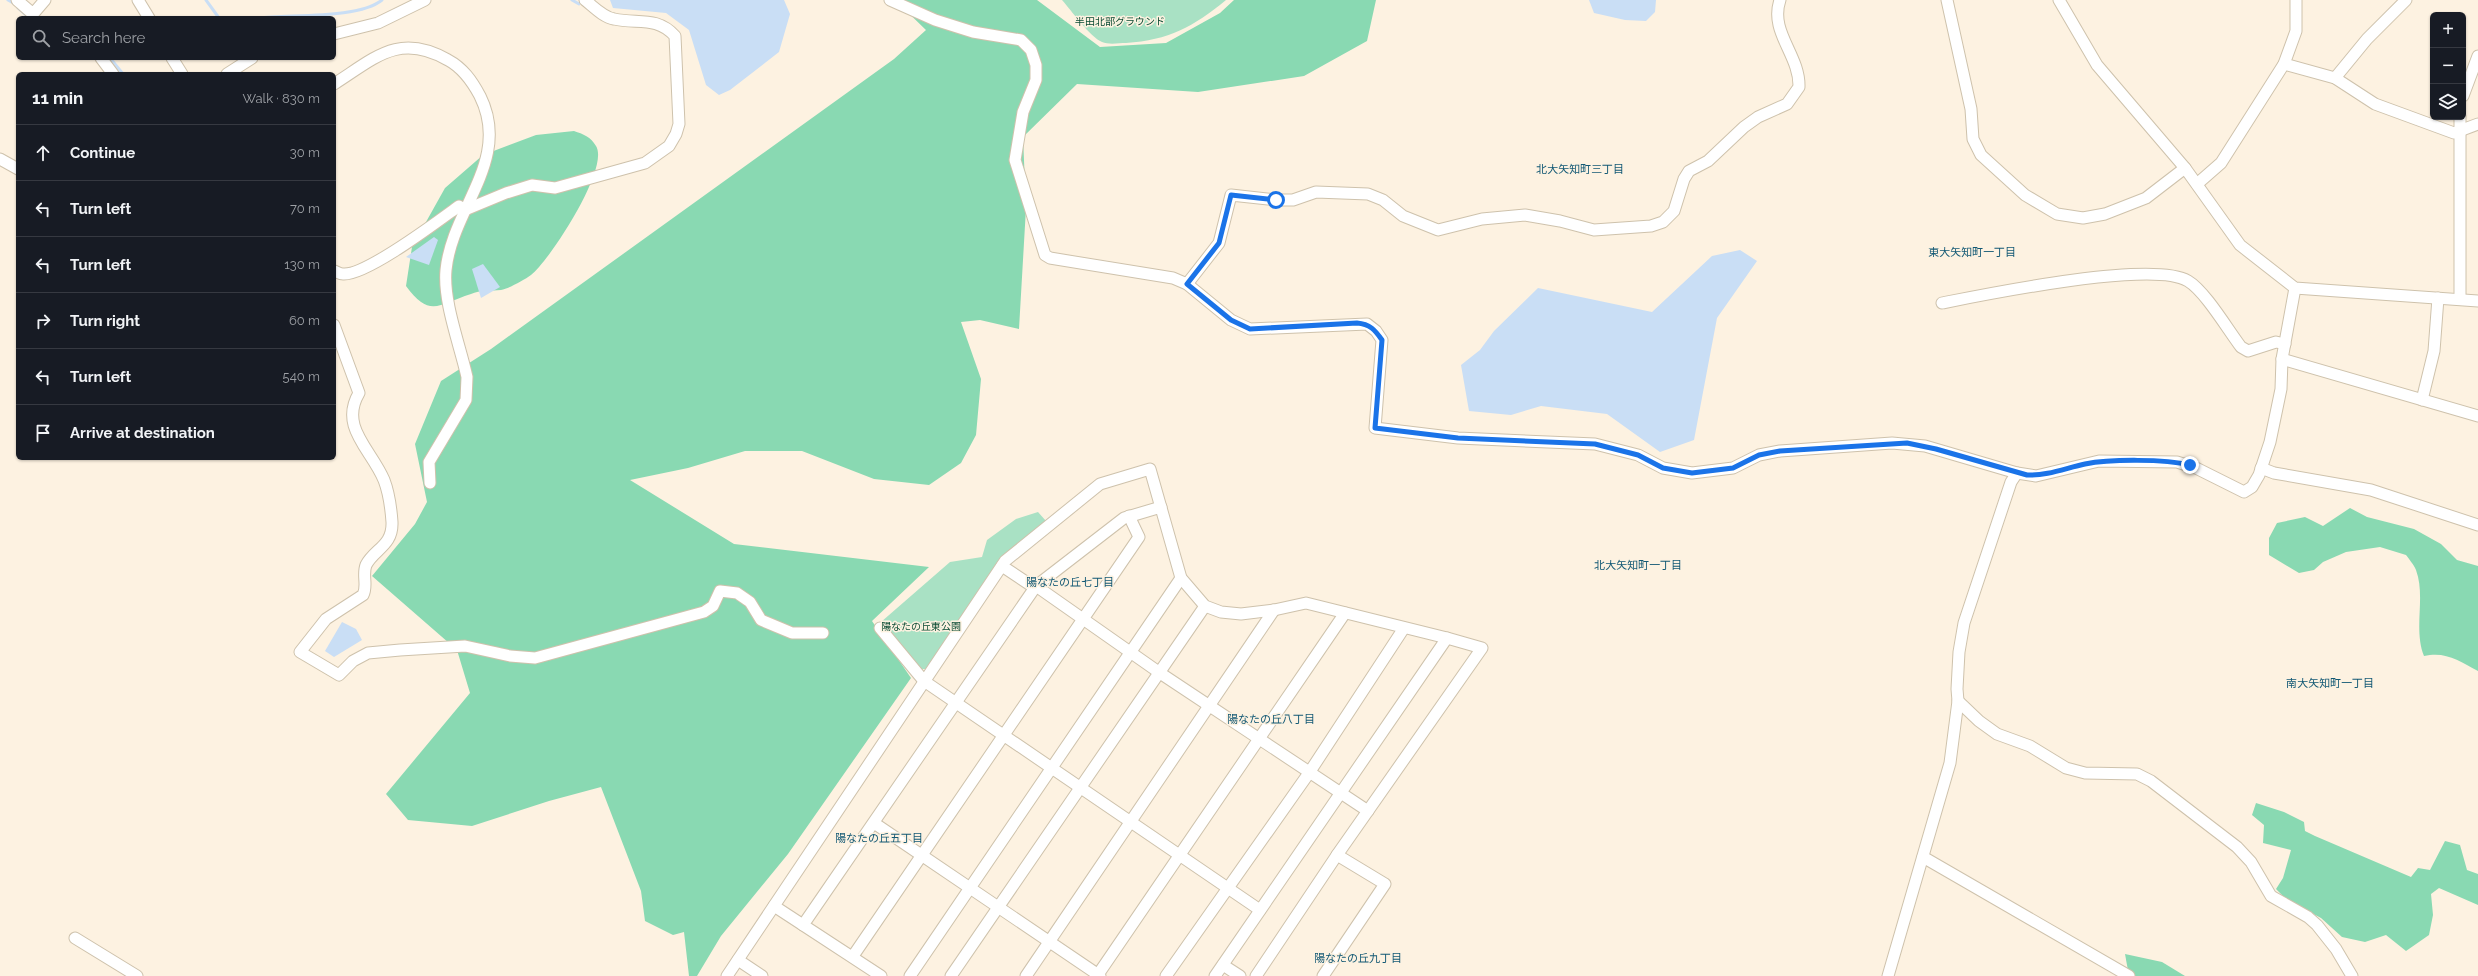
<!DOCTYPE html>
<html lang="en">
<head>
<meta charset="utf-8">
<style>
  :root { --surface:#171b24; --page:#20242c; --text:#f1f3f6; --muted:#9ea1a6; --line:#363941 }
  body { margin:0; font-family:Raleway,"Noto Sans JP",sans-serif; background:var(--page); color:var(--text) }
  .controls { position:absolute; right:12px; top:12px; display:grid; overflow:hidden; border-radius:6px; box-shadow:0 1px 3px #0004 }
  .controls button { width:36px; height:36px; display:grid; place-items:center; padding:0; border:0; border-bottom:1px solid var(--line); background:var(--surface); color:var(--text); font:20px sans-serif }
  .stop { position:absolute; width:12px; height:12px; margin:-9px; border:3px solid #1a73e8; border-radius:50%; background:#fff }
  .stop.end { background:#1a73e8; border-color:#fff; box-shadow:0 1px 4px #0008 }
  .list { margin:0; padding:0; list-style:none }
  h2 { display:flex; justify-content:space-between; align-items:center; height:52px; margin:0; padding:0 16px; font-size:17px }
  h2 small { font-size:13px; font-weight:400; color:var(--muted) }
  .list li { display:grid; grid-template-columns:26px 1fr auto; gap:12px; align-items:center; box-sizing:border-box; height:56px; padding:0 16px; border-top:1px solid var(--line) }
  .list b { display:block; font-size:15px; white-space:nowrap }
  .list em { font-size:13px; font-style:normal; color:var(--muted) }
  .icon { flex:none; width:22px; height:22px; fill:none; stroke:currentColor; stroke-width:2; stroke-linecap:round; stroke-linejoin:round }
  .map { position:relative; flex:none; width:2478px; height:976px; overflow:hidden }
  .search { position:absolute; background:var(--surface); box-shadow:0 1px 3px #0004; left:16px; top:16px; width:320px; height:44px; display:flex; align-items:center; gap:10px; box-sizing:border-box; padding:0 14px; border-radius:6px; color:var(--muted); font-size:15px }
  .panel { position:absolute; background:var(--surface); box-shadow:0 1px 3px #0004; left:16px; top:72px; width:320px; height:388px; border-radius:6px }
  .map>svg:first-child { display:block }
</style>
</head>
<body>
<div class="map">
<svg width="2478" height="976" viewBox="0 0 2478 976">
  <rect width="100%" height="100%" fill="#fdf2e1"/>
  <g fill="#a9e1c4">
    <path d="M1062,0H1226C1193,27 1169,40 1126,43C1119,43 1109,45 1102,42C1090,37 1071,10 1062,0Z"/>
    <path d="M1038,512L1046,521L1002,556L926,669H920L881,622L950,562L982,557L987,540L1016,519Z"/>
  </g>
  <g fill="#89d9b2">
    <path d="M895,0H1037L1100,47L1166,43L1220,13L1234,0H1376L1367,41L1304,76L1198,92L1077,84L1023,137L1026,208L1019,329L980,320L961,322L981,379L976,435L961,463L929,485L874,479L802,451H745L688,468L630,480L734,544L929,567L872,621L911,678L788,854L721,936L697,976H689L684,932L673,935L645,921L641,891L601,787L549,801L472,826L408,820L386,794L470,693L457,650L372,576L415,524L427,502L415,444L441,381L491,349L894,59L926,30Z"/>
    <path d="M574,131C583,134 591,137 596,146C610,168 550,260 531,275C524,280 510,288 501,290C491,291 480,290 471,294C439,304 430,319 406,286L412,247L445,188L483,155L536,135Z"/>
    <path d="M2350,508L2367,517L2414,529L2441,544L2457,560L2478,566V671C2459,661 2446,651 2424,656C2413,629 2426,597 2416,570C2414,565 2409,559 2406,555L2380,547L2346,552L2323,562L2314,570L2299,573L2269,555V538L2277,523L2305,517L2323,526Z"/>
    <path d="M2256,803L2284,812L2304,822L2305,831L2315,836L2411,877L2418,868L2430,870L2445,841L2460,845L2467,870L2478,874V905L2439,888L2431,894L2433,915L2429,935L2406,951L2386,935L2365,942L2342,937L2321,918L2287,900L2276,889L2283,878L2291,850L2263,843L2264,825L2252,815Z"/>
    <path d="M2125,954L2162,962L2185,976H2129Z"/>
  </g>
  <g fill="#c9def5">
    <path d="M610,0H784L790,14L779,52L730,90L719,95L706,85L689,30L666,13L613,8Z"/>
    <path d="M1589,0H1656L1655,12L1646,21L1625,20L1594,13Z"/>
    <path d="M434,237L438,240L429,265L406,257Z"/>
    <path d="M1740,250L1757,261L1717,318L1694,440L1660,452L1607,414L1541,406L1511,415L1469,411L1461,365L1480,350L1494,331L1538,288L1652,312L1712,256Z"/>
    <path d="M483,264L500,287L481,298L472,269Z"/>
    <path d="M342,622L356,629L362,640L334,657L325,651Z"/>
  </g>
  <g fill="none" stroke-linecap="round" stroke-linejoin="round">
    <g stroke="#c9def5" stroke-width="3">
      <path d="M8,0L15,4"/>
      <path d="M206,0L219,18"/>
      <path d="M572,0L579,4"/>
      <path d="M18,8L29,18"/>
      <path d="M259,18C289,14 359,19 382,0"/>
      <path d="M110,58L123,74"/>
    </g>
    <g stroke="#cec2ac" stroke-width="13">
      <g id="minor">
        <path d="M17,0L33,14L45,0"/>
        <path d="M138,0L149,18"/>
        <path d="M890,0L935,20L973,32L1021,40L1031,50L1036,65V80L1023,112L1015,160L1045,255L1050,258L1173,278L1187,284L1231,320L1250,329L1367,324L1376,331L1382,340L1375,428L1458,438L1595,444L1638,455L1663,468L1692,473L1733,468L1759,455L1780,451L1892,443L1925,446L2017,473L2036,476L2099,461L2177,462L2196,468L2244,492L2252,487L2259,475L2270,442L2281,389L2282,359L2295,288"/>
        <path d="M1947,0L1971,109L1973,139L1981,155L2025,195L2057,214L2083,218L2105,214L2146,198L2185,168"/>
        <path d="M2059,0L2097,65L2185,168L2240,245L2295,288L2478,301"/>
        <path d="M334,34L378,23L425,0"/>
        <path d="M101,58L113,74"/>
        <path d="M172,58L182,74"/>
        <path d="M2284,64L2335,78L2375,104L2454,133L2478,124"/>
        <path d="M227,74L252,58"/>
        <path d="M2335,78L2367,39L2406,0"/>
        <path d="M334,84C375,58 399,32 448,60C463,68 472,81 480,96C512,160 452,208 446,270C443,302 460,345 467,377L466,400L429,462L430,483"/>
        <path d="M2463,96L2478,56"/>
        <path d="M0,159L18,169"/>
        <path d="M2197,184L2221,163L2284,64L2296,31V0"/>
        <path d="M465,210L506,193L532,185L555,188L645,163L669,146L676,134L679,124L675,36C657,16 638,24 614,19C603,17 594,7 585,0"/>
        <path d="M334,271C337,272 340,274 343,274C366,276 438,221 459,206L465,210"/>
        <path d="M1187,284L1219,243L1231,195L1276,200H1293L1316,192L1368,194L1383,200L1403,216L1438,230L1482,219L1525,215L1560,221L1594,230L1651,226L1663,222L1674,211L1684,179L1689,171L1708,161L1744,127L1758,117L1787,104L1799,87C1800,55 1769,32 1780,0"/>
        <path d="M2460,299V117"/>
        <path d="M1942,303C1987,294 2153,260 2188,281C2205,291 2228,330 2241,347L2248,351L2276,342L2285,344"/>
        <path d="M334,325L359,393C339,427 371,449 384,480C389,493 391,508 392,522C393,546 374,549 366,565C362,575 368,586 363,595L326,619L300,652L339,675L353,661L368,653L400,650L465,646L510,656L535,658L704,612L713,606L720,591L737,593L750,602L761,620L792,633H823"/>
        <path d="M2282,359L2478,416"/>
        <path d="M2422,400L2434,351L2438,298"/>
        <path d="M2261,468L2274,473L2371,490L2478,525"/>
        <path d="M1002,566L1035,588"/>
        <path d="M1036,586L1160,673L1368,811"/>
        <path d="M880,628L924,681L1260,910"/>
        <path d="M1958,701L1979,721L1997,734L2030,746L2066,768L2085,773L2137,774L2151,781L2237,847L2251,862L2271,896L2308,917L2317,925L2336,949L2352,976"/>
        <path d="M874,823L1100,976"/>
        <path d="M1923,857L2129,976"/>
        <path d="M774,906L803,925"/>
        <path d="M75,938L137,976"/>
        <path d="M853,956L1139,537L1129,516"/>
        <path d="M738,960L762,976"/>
        <path d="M1223,965L1240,976"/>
        <path d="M727,976L1005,561L1100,484L1150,469L1181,578L1205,606L1221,612L1241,614L1274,610L1306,603L1447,638L1215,976"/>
        <path d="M881,976L803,925L1036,586L1124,518L1161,507"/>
        <path d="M910,976L1181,578"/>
        <path d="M951,976L1205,606"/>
        <path d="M1026,976L1274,610"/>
        <path d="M1097,976L1345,613"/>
        <path d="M1166,976L1309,773L1404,628"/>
        <path d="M1256,976L1337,855"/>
        <path d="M1323,976L1385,884L1337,855L1482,648L1447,638"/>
        <path d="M1888,976L1950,763L1958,701L1957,689L1959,652L1964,623L2011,482L2017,473"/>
      </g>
    </g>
    <use href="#minor" stroke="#fff" stroke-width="11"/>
  </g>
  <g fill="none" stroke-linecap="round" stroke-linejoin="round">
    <path stroke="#1a73e8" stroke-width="5" d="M1276,200L1231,195L1219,243L1187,284L1231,320L1250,329L1357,323C1370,324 1375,330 1382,340L1375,428L1458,438L1595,444L1638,455L1663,468L1692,473L1733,468L1759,455L1780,451L1907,443L1936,449L2027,475C2047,476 2066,468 2085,464C2110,459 2165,459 2190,465"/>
  </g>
  <g text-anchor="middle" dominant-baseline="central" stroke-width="3" stroke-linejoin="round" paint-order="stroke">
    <g font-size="10" fill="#094b33" stroke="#fdf2e1">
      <text x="1120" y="21">半田北部グラウンド</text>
      <text x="921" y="626">陽なたの丘東公園</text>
    </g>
    <g font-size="11" fill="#125874" stroke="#fdf2e1">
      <text x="1580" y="169">北大矢知町三丁目</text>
      <text x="1972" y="252">東大矢知町一丁目</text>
      <text x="1638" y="565">北大矢知町一丁目</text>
      <text x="1070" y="582">陽なたの丘七丁目</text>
      <text x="2330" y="683">南大矢知町一丁目</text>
      <text x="1271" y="719">陽なたの丘八丁目</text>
      <text x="879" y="838">陽なたの丘五丁目</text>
      <text x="1358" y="958">陽なたの丘九丁目</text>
    </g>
  </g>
</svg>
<div class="controls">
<button>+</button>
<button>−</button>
<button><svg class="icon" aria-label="layers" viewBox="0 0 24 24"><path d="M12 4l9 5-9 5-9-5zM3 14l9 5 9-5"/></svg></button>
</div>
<div class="stop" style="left:1276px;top:200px"></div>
<div class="stop end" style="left:2190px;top:465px"></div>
<div class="search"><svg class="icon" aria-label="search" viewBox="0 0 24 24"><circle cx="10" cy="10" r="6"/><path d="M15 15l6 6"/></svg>Search here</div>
<section class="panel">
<h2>11 min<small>Walk · 830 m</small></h2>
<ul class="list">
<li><svg class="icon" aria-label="ahead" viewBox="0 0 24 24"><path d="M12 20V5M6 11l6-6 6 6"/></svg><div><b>Continue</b></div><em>30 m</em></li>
<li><svg class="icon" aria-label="left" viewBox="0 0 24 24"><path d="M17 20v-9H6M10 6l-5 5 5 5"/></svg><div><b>Turn left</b></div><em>70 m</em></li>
<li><svg class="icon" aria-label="left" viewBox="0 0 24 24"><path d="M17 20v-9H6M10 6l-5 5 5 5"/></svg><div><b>Turn left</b></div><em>130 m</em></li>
<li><svg class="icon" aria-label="right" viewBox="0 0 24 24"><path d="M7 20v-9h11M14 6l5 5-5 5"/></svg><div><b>Turn right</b></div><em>60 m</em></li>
<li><svg class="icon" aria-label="left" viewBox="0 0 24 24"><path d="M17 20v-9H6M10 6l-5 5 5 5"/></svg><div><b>Turn left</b></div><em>540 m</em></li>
<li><svg class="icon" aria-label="arrive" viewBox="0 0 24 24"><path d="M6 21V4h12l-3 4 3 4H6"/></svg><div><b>Arrive at destination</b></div></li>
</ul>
</section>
</div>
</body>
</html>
